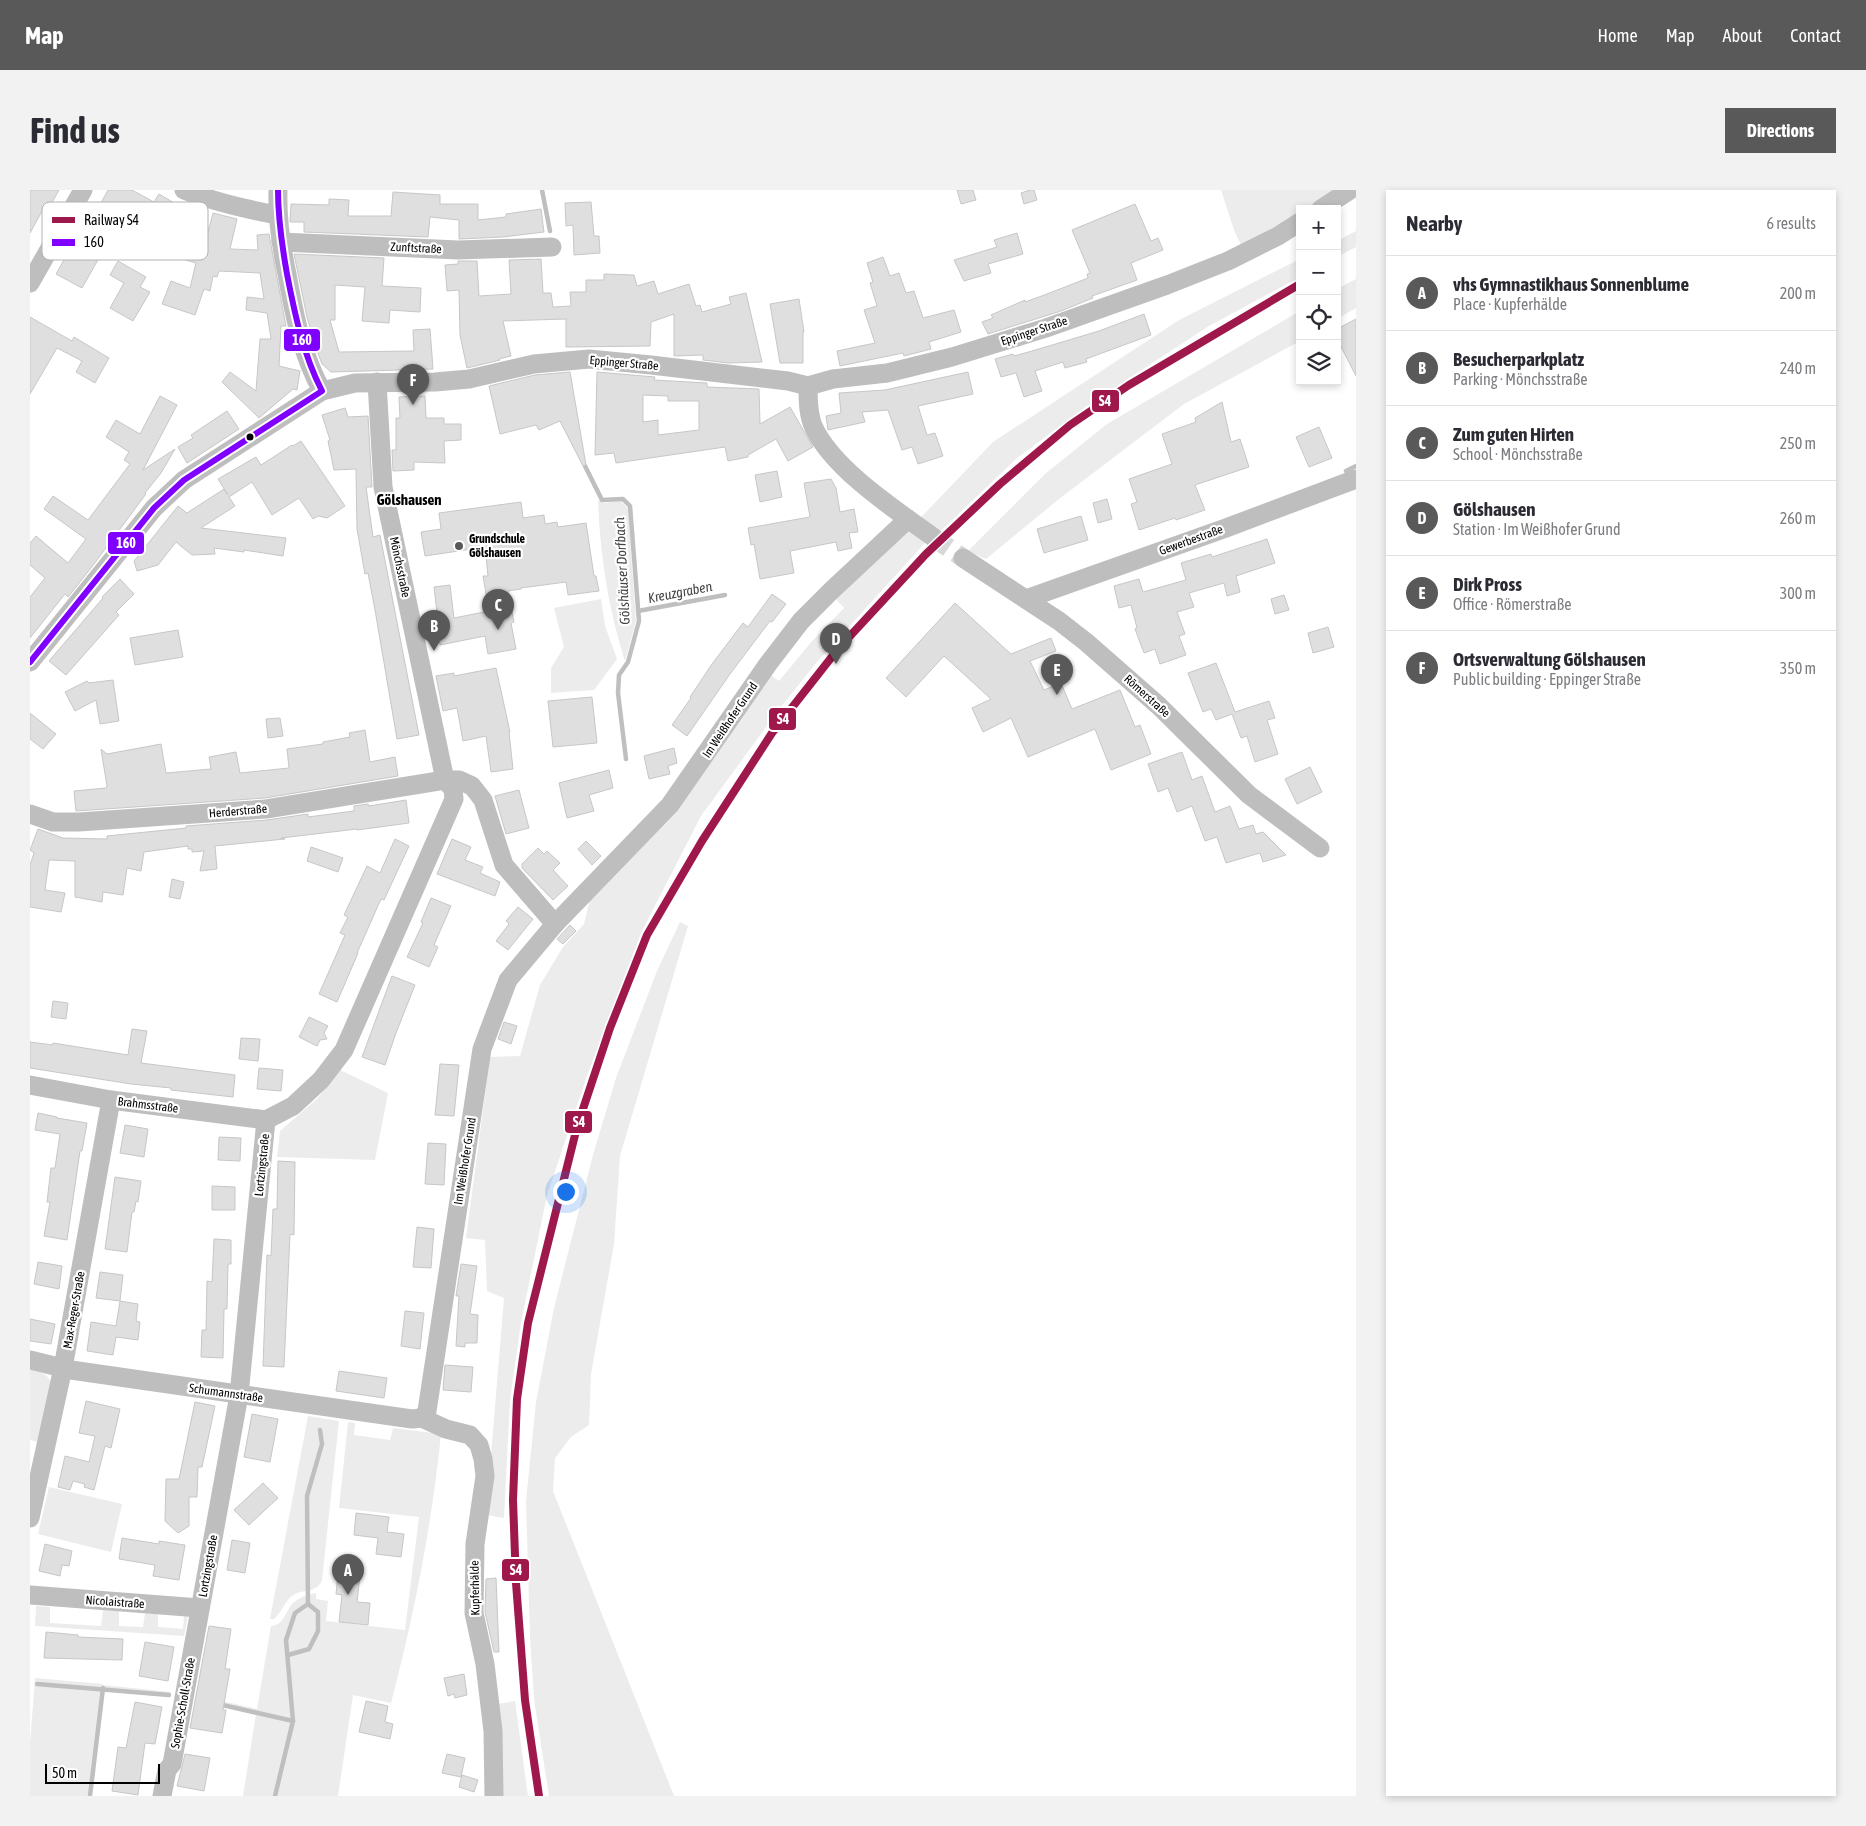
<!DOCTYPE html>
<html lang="en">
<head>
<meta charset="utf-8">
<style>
  :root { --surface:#fff; --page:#f2f2f3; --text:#2b2b33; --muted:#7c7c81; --line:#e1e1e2; --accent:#595959 }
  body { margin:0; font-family:"Asap Condensed",sans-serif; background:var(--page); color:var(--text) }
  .controls { position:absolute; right:15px; top:15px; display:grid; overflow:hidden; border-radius:0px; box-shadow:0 2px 8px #0003 }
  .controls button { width:45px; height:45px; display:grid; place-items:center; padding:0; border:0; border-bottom:1px solid var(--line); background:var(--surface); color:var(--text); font:25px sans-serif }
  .scale { position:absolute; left:15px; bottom:12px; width:115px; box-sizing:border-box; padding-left:5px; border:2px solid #000; border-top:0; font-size:14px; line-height:18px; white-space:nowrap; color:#000; -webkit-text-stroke:4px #fff; paint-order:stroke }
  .you { position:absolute; left:535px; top:1001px; width:18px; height:18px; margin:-12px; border:4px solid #fff; border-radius:50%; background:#1a73e8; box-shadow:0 0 0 8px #1a73e833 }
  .badge { display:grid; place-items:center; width:32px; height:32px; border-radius:50%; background:var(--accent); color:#fff; font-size:16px; font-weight:700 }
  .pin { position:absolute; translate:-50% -41px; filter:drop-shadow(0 1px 2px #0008) }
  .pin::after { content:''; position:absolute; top:26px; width:18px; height:15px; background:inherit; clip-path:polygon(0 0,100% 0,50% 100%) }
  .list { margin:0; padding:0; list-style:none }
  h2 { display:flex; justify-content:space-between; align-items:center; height:65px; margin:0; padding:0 20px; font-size:21px }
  h2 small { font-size:16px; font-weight:400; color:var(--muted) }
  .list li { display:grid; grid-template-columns:32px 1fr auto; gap:15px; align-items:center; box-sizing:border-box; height:75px; padding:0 20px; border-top:1px solid var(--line) }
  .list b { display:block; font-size:19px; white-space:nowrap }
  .list p { margin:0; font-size:16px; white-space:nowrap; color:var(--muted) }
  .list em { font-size:16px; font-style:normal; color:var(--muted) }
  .icon { flex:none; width:28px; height:28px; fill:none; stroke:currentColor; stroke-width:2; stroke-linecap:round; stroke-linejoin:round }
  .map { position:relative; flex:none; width:1326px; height:1606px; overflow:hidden; border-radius:0px }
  header { display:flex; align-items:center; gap:30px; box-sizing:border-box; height:70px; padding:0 25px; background:var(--accent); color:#fff }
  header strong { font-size:24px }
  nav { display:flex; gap:28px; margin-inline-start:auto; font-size:18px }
  .intro { display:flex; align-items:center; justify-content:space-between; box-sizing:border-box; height:120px; padding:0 30px }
  h1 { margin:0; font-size:35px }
  .button { padding:12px 22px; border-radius:0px; background:var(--accent); color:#fff; font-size:18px; font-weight:700 }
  main { display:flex; gap:30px; padding:0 30px }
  aside { flex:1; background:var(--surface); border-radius:0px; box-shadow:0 2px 8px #0003 }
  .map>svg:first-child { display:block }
</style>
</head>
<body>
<header>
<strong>Map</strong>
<nav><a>Home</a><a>Map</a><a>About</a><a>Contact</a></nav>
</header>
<div class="intro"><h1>Find us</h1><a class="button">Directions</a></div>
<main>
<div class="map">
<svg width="1326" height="1606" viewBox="0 0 1326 1606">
  <rect width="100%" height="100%" fill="#fff"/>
  <g fill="#ececec">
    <path d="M1191,0H1307L1276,19H1270V22L1235,43L1211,55L1204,40Z"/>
    <path d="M1326,41V57L1307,67V51Z"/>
    <path d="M1270,69V87L1179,136L1058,215L986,269L916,336L894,354L787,472L750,518L671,626L611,743L557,886L517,1005L491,1133L480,1210L474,1328L456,1325L474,1108L457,1101L455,1050L436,1048L460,867L490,866L510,795L533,757L554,734L560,709L739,484L749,491L783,450L814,418L805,408L877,342L963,252L1149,130Z"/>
    <path d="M1326,89V118L1307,129V99Z"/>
    <path d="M1270,121V151L1154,214L1029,309L956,369L938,361L1015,284L1077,234Z"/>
    <path d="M568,310L574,313L591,311L598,318L606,431L595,471C578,418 570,365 568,310Z"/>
    <path d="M571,409L575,436L587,469L564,500L521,503V478L534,457L524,418Z"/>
    <path d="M650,732L658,736L590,966L584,1054L561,1184L559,1235L541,1247L525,1268L523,1301L644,1606H519L504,1509L500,1447L496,1311L506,1212L524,1118L563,965L586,888L627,781Z"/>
    <path d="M310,880L358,903L345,970L247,967L250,941L287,909Z"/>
    <path d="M0,1180C11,1182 18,1183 22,1195L8,1252L0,1250Z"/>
    <path d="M278,1226L309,1231L292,1390C287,1403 275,1399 265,1404C255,1409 253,1421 244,1429H240Z"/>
    <path d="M318,1232L325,1233L324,1245L360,1250L363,1238L411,1244C402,1335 384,1425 361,1513L323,1505L308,1606H213L226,1524L164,1511L166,1505L227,1519L241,1436C255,1435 255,1421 263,1413C269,1407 278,1405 286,1403V1409L298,1411L296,1431L375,1440L389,1327L309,1318Z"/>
    <path d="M19,1297L92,1314L81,1362L8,1344Z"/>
    <path d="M6,1416L20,1417V1433L71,1436L73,1420L89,1421V1436L113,1437L115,1423L128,1424V1437L153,1439L154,1426H158L154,1446L5,1436Z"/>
    <path d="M5,1488L73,1494V1495L141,1502L140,1507L73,1501L60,1606H0V1553Z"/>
    <path d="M485,1511L498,1606H468V1514Z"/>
  </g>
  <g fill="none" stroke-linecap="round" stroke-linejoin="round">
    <g stroke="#bfbfbf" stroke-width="4.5">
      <path d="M512,0L520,41"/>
      <path d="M555,276L572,310L593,309L600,316L609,431L598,472L589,485L588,503L596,569"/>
      <path d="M1316,281L1326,276"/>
      <path d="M608,421L695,405"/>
      <path d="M258,1465L279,1459L288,1441V1422L278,1414"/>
      <path d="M7,1494L139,1505"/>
      <path d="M188,1514L263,1531"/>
      <path d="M60,1606L73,1498"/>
      <path d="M245,1606L263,1531L256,1450L265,1423L278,1414L277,1306L292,1254L290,1240"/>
    </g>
  </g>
  <g fill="#dfdfdf" stroke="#c7c7c7" fill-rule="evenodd">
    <path d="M0,0H29L20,16L16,14L0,43Z"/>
    <path d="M78,0H102L124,12L129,4L151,17L132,51L96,27L92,33L67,20Z"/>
    <path d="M927,0H943L946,10L931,14Z"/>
    <path d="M1000,0H1004L1007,10L994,14L991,3Z"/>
    <path d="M363,2L410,5V14H448V30L476,27V24L511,19L514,42L473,47L429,49V30L400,27L398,47L274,42V32H260L261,14L299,15V9L319,10L318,26H361Z"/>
    <path d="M561,12L564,46H569L570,63L544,65L543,35L536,36L535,13Z"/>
    <path d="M1105,14L1121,51L1128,48L1133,60L1101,73L1107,90L1062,106L1063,108L1031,121L958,144L952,132L963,128L961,125L995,110V112L1017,104L1058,88L1057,84L1060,83L1042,40Z"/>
    <path d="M183,23L207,29L200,59L228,60L227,45L239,44L256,136H251L249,176L270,181L267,200L263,199L229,228L192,192L200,182L226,201L230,149H241L237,123L216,120L217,107L234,109L230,83L189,81L187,87L183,86L180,101L174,99L165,125L132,114L141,91L160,98L166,73L149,68L156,47L175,54Z"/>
    <path d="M987,43L993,64L958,74L961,83L934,91L924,70L967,57L964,50Z"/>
    <path d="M43,54L69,68L52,98L26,84Z"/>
    <path d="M264,64L354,68L352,96L391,98L390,122L360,120L359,133L332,131L335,97L305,95V130H300L309,162L384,161L383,140L400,139L403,179L301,182L292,174L285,155L277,127Z"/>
    <path d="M853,67L860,86L869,83L876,103L884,101L893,128L924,120L931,142L899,152L901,159L874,166L873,163L810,176L807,161L845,153L834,120L847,116L840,93L843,92L837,73Z"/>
    <path d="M511,69L513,103H521L523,117L541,116L540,102H556V90H574V84L604,85L607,96L624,91L628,104L659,94L666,116L670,115L672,122L701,114L699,107L716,103L732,172L698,173L673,170V165L644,166V124L621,132L620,156L536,157V129L473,131L481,166L469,169L470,170L437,178L430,145L429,100L417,101L415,75L428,74V71H447L449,106L481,104L479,70Z"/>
    <path d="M88,71L116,87L110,97L120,102L103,131L80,118L94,93L80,85Z"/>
    <path d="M769,109L774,142H773V173H750L740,114Z"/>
    <path d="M1114,124L1121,145L1056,169L1057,172L1035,178L1033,172L1005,181L1012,201L994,207L986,183L971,187L965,169L983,164L984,166L1002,161L1069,141Z"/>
    <path d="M0,127L42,151L44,147L79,168L65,193L46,182L52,171L27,158L0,204Z"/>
    <path d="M1326,129V186L1307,149V139Z"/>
    <path d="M540,182L556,275L553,276L530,231L509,240L506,235L470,244L459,196L505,185Z"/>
    <path d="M567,182L625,187L624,190L677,193V197L729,199L730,234L760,217L783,257L758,271L746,249L718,265V267L698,271L695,257L586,273L584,263L565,265ZM613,205L638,206V211H669V240L628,245V230L613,232Z"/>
    <path d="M938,182L943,204L888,216L897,245L905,243L913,266L888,274L882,257L872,260L858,220L832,222L835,232L798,240L796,226L811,223L809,203L855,200Z"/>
    <path d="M130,206L147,215L113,280L145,259L131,283L115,303L116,304L61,378L38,407L35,404L0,448V407L15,388L0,375V353L6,346L38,373L56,349L14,319L23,306L58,330L100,274L94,270L99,262L76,247L86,230L110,244Z"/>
    <path d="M395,206L396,228H414V234H431V250L414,251L415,273L384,272V280L363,281L362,260H366V228H370L369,207Z"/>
    <path d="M1192,212L1201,252L1210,249L1219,277L1165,295L1175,320L1146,330L1145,328L1109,340L1101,314L1107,312L1099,289L1142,274L1132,244L1166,232L1165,228Z"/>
    <path d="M315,218L318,227L338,226L342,297H336L343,347L350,345L389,545L367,549L345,420L338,383L335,384L327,339L326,279L304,280L298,251L300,250L292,225Z"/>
    <path d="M197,221L209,239L157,273L148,257L163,248L161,245Z"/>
    <path d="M1289,237L1302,268L1279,277L1266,247Z"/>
    <path d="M271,251L315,316L297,328L288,326L283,329L269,308L242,325L222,292L199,307L205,316L171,338L256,348L253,366L214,360V362L184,358L185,364L162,365L146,352L128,375L107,381L104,371L148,316L157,323L194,299L198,305L188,289L226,267L231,275L262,255L263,256Z"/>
    <path d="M747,281L752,307L730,312L725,285Z"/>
    <path d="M801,289L806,298L810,322L824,319L828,342L819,343L822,358L808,361L806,352L760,361L764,383L730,389L724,354L721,355L718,338L780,327L774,293Z"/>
    <path d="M1077,309L1082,329L1068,333L1063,313Z"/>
    <path d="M491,312L493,328L514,325L515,334L527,332L528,337L556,333L564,386H566L569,401L538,405L536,392L491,398V399L478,401L484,432L481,433L486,459L458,464L455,446L410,455L406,432L408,431L404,397L420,395L424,428L459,421L453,386H458L455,357L395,366L391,342L411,339L409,323Z"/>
    <path d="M1051,326L1058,350L1014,363L1007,339Z"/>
    <path d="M1237,349L1245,373L1206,386L1210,402L1197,406L1194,393L1159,403L1164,417L1147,422L1155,444L1149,446L1156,465L1130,474L1125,459L1114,463L1105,439L1107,438L1101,415L1089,418L1084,396L1109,389L1113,402L1156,390L1151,373L1181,364L1182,367Z"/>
    <path d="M90,389L104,404L86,422L89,425L36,485L19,471L73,408L72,407Z"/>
    <path d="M742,404L756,414L742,432L740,431L700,484L657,546L642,535L661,508L660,507L682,474L713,433L718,437Z"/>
    <path d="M1254,405L1259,420L1245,424L1241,409Z"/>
    <path d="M925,413L981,464L1021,448L1026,461L1000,471L1014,500L1031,493L1042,519L1090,500L1105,537L1110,535L1121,564L1081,580L1065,539L998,567L981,528L953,542L942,518L961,509L914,466L876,507L856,488Z"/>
    <path d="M1298,437L1304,457L1283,463L1278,443Z"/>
    <path d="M148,440L153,467L105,475L100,448Z"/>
    <path d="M1186,473L1205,522L1239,511L1245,528L1237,530L1248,564L1225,572L1217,546L1211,548L1202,524L1186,530L1181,519L1173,522L1158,483Z"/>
    <path d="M466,478L480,542H479L483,579L461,582L456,546L433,551L427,518L413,521L406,486L424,483V486Z"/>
    <path d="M83,490L89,531L70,534L66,510L45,521L35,502L57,491L59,493Z"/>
    <path d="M562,507L567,553L523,557L518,511Z"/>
    <path d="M0,523L26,544L13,559L0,549Z"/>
    <path d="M250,528L253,546L238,548L236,529Z"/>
    <path d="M335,540L340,572L365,567L368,586L235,608L46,621L44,601L76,598L77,596L71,559L77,564L131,554L136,583L181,579L179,567L206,562L210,583L259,578L257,559L293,554V552L320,547L319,543Z"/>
    <path d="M644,558L647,573L638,576L640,584L619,589L614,566Z"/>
    <path d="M1152,562L1162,590L1172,586L1185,622L1200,616L1209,639L1223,635L1226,644L1233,642L1256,665L1233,672L1230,663L1196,673L1187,647L1175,651L1162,616L1147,622L1138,598L1128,602L1118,574Z"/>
    <path d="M1280,577L1292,602L1267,614L1255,589Z"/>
    <path d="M579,580L583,598L559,605L564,621L537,628L529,593Z"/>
    <path d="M489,600L499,638L476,644L465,606Z"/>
    <path d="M376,610L379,633L327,640V639L251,648L255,649L185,656L187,679L170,681L174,661L162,662V659H158V656L114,662L111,681L97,678L93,705L73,702L72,712L45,707V671L19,670L15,700L35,703L31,722L0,717V675L4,663L0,660L8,639L33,648L77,649V646L156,638V636L237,630L278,624V627L324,621V616L338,614L339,616Z"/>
    <path d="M365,649L379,656L354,710L351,709L327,763H328L307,812L289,804L315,745L310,743L318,727L314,725L337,676L350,683Z"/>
    <path d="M422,649L441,657L435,670L453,677L450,683L470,692L465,706L407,684Z"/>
    <path d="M556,651L571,666L562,675L548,659Z"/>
    <path d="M281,657L313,668L308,682L277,671Z"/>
    <path d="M508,658L514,664L517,661L530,673L523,680L538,696L523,710L492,678V674Z"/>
    <path d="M142,689L154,692L150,709L139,707Z"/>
    <path d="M401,708L421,716L404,755L408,757L399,777L377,767L393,733L391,732Z"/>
    <path d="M488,717L503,729L478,760L466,751L479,734L476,731Z"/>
    <path d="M540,735L546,741L533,754L527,749Z"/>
    <path d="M362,786L385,795L366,843L355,875L332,867Z"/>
    <path d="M23,811L38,813L36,829L21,827Z"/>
    <path d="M279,827L298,836L294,843L297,849L290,850L287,856L269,847Z"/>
    <path d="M474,832L487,836L481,854L468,849Z"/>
    <path d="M102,839L117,841L111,873L205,885L203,907L141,900V898L101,894L0,878V852L23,855V853L98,865Z"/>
    <path d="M211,848L230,849L228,871L209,869Z"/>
    <path d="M410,874L429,875L424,926L405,925Z"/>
    <path d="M229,878L253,880L251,901L227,899Z"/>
    <path d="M8,923L27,927V928L57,933L52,961H50L37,1050L14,1046L20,1012H17L21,978H25L30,944L5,940Z"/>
    <path d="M95,935L118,939L114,967L90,963Z"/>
    <path d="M189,947L211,948L210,971L188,970Z"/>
    <path d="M398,953L416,954L414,995L395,994Z"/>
    <path d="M248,971L265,972L264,1045L260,1044L254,1177L233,1176L237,1065L241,1066L243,1019H247Z"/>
    <path d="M85,987L111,991L108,1012L106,1011L104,1022H102L97,1062L75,1059Z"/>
    <path d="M182,996L205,997V1020H182Z"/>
    <path d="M387,1037L404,1039L401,1078L383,1077Z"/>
    <path d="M184,1049L201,1050V1074H198L197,1119H194L193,1168L171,1167L172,1140H176L177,1091L182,1092Z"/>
    <path d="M8,1072L32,1076L29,1099L4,1094Z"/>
    <path d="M431,1074L447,1076L440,1124L448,1125L447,1153H435V1157L426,1156L429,1106H426Z"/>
    <path d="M70,1082L93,1085L90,1111L66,1108Z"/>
    <path d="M90,1111L108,1114L106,1131L110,1132L108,1150L86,1147L83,1165L57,1161L61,1132L86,1136Z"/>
    <path d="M375,1121L394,1123L390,1159L371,1156Z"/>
    <path d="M0,1129L25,1134L21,1154L0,1151Z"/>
    <path d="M415,1175L443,1177L441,1202L413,1200Z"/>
    <path d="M309,1181L357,1188L354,1208L306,1201Z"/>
    <path d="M56,1211L90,1219L81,1258L75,1256L64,1300L54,1297L55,1294L43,1291L40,1300L28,1297L35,1266L59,1272L65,1246L49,1243Z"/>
    <path d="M165,1212L185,1216L172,1277H168L167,1307H159V1336L148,1343L135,1331L136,1289H149Z"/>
    <path d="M222,1224L248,1229L240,1272L214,1267Z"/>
    <path d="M233,1293L248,1308L219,1335L204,1320Z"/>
    <path d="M326,1323L359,1327L357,1342L374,1344L371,1367L346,1364L348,1348L324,1345Z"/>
    <path d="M92,1348L129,1354V1351L155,1355L149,1390L123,1386L125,1375L89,1369Z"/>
    <path d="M202,1350L220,1353L215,1383L197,1380Z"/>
    <path d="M15,1354L42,1361L39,1376L32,1375L30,1386L9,1381Z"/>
    <path d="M309,1374L331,1376L327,1412L340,1413L338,1435L309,1432L312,1405L306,1404Z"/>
    <path d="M466,1388L469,1462H464L455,1422L456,1389Z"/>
    <path d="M179,1436L201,1439L195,1479H200L193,1520H196L192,1543L160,1538Z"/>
    <path d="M16,1442L48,1445V1447L93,1449L92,1470L14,1468Z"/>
    <path d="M115,1452L144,1457L138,1491L109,1486Z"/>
    <path d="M434,1484L437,1505L425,1508L424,1504L418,1506L414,1488Z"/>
    <path d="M336,1511L358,1516L355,1532L363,1534L360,1549L329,1542Z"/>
    <path d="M105,1512L132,1517L125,1554L115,1553L108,1605L82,1601L88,1557L96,1558Z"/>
    <path d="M155,1564L180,1568L174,1601L147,1596Z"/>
    <path d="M417,1564L435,1568L431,1587L412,1583Z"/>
    <path d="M432,1585L448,1590L444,1602L429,1597Z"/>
  </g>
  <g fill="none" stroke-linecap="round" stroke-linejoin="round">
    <path stroke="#d9d9d9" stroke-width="19" stroke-dasharray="19 9" stroke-linecap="butt" d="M903,347L933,368"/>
    <g stroke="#bebebe" stroke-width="19">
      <path d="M154,0C184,12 215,19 247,25"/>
      <path d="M248,0C247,29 251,56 257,84C264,124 272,165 292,201"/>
      <path d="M1291,19L1320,0"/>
      <path d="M251,52L428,60L522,57"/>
      <path d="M0,93L53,0"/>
      <path d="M347,192L353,297L415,590"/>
      <path d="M778,196C778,209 778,226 784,238C804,280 866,320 903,347"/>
      <path d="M933,368L1029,431L1056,452L1129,516L1219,605L1290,658"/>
      <path d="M996,409L1196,338L1326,289"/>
      <path d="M0,472L124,318L154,290L292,201L325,193L405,192L439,189L504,174L559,169L621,175L758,191L778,196L803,189L857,183L922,167L1016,138L1137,95L1198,71L1248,46L1270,32"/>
      <path d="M0,624L23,632H49L236,619L415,590H429L442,596L453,610L474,675L525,734"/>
      <path d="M0,895L81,910L236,930"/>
      <path d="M0,1170L41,1180L382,1229L392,1228"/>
      <path d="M392,1228L397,1221L452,859L478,790L525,734L640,615L738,474L771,431L801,401L878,329"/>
      <path d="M392,1228L416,1239L440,1245L449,1255L453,1269L455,1286L445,1354L444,1423L455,1474L463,1541L464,1606"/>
      <path d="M0,1328L33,1178L81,910"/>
      <path d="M0,1405L170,1418"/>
      <path d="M132,1606L137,1580L142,1574L209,1205L236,930L263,916L291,890L314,860L424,609L423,599L415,590"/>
    </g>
    <g stroke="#fff" stroke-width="10">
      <path id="bus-1" d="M0,472L124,318L154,290L292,201C273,164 265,125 257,84C252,56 248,29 248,0"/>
    </g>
    <use href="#bus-1" stroke="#8000ff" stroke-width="6"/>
    <g stroke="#fff" stroke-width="11">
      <path id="rail-1" d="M509,1606L495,1510L486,1393L483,1310L487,1209L498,1133L547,937L580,838L617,745L672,651L742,543L808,459L896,364L970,294L1040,235L1099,195L1270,94"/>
    </g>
    <use href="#rail-1" stroke="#9f184c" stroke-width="8"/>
  </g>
  <circle fill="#000" stroke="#fff" stroke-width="2" cx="220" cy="247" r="4.5"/>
  <circle fill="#595959" stroke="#fff" stroke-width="2" cx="429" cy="356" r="5"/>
  <g text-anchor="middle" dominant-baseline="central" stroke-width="4.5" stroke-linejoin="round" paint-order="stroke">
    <g font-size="12" fill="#000" stroke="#fff">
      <text transform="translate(386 58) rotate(3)">Zunftstraße</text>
      <text transform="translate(1004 141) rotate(-18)">Eppinger Straße</text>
      <text transform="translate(594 173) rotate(5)">Eppinger Straße</text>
      <text transform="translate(1161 350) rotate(-20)">Gewerbestraße</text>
      <text transform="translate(370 377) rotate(78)">Mönchsstraße</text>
      <text transform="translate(1117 506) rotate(42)">Römerstraße</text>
      <text transform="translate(700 530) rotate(-56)">Im Weißhofer Grund</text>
      <text transform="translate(208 621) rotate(-5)">Herderstraße</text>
      <text transform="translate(118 915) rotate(7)">Brahmsstraße</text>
      <text transform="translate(435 971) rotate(-81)">Im Weißhofer Grund</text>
      <text transform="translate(232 975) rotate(-84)">Lortzingstraße</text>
      <text transform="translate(44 1120) rotate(-80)">Max-Reger-Straße</text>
      <text transform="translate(196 1203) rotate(8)">Schumannstraße</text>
      <text transform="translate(178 1376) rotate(-80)">Lortzingstraße</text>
      <text transform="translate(445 1398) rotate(-91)">Kupferhälde</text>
      <text transform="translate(85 1412) rotate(4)">Nicolaistraße</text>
      <text transform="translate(153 1513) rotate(-80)">Sophie-Scholl-Straße</text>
    </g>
    <g font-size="12" font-weight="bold" fill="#000" stroke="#fff" text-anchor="start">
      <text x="439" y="349">Grundschule<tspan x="439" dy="14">Gölshausen</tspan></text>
    </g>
    <g font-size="14" font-style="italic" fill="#444" stroke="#fff">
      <text transform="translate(592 381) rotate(-93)">Gölshäuser Dorfbach</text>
      <text transform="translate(650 402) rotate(-11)">Kreuzgraben</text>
    </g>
    <g font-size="15" font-weight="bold" fill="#000" stroke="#fff">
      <text x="379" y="309">Gölshausen</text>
    </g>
  </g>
  <rect x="12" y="12" width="166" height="58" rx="8" fill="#fff" stroke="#b2b2b2" stroke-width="1"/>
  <rect x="22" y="27" width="23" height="6" fill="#9f184c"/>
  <rect x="22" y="49" width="23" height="7" fill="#8000ff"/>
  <g font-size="14" fill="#000">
    <text x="54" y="35">Railway S4</text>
    <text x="54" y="57">160</text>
  </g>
  <g stroke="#fff" stroke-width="2">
    <rect x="253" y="138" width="38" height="24" rx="5" fill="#8000ff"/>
    <rect x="1061" y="199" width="29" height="24" rx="5" fill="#9f184c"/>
    <rect x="77" y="341" width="38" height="24" rx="5" fill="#8000ff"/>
    <rect x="738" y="517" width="29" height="24" rx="5" fill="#9f184c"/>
    <rect x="534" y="920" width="29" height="24" rx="5" fill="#9f184c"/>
    <rect x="471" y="1368" width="29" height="24" rx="5" fill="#9f184c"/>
  </g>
  <g font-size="14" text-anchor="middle" font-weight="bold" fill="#fff">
    <text x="272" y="155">160</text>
    <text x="1075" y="216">S4</text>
    <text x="96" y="358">160</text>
    <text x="753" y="534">S4</text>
    <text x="549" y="937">S4</text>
    <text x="486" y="1385">S4</text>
  </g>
</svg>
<div class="controls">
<button>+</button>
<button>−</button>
<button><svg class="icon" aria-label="locate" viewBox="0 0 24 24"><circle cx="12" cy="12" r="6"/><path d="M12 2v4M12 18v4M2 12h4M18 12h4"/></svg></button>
<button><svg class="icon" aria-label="layers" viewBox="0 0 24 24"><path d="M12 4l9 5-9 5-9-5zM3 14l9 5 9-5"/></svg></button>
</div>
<div class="scale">50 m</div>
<div class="you"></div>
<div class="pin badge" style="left:318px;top:1405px">A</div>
<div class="pin badge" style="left:404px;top:461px">B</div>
<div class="pin badge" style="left:468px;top:440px">C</div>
<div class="pin badge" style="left:806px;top:474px">D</div>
<div class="pin badge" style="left:1027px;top:505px">E</div>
<div class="pin badge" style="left:383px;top:215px">F</div>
</div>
<aside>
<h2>Nearby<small>6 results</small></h2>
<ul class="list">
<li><span class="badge">A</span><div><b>vhs Gymnastikhaus Sonnenblume</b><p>Place · Kupferhälde</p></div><em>200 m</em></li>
<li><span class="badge">B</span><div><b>Besucherparkplatz</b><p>Parking · Mönchsstraße</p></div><em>240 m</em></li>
<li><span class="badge">C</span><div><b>Zum guten Hirten</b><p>School · Mönchsstraße</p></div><em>250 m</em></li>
<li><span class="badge">D</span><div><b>Gölshausen</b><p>Station · Im Weißhofer Grund</p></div><em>260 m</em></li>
<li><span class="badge">E</span><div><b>Dirk Pross</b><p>Office · Römerstraße</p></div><em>300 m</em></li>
<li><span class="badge">F</span><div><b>Ortsverwaltung Gölshausen</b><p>Public building · Eppinger Straße</p></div><em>350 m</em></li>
</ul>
</aside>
</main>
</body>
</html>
